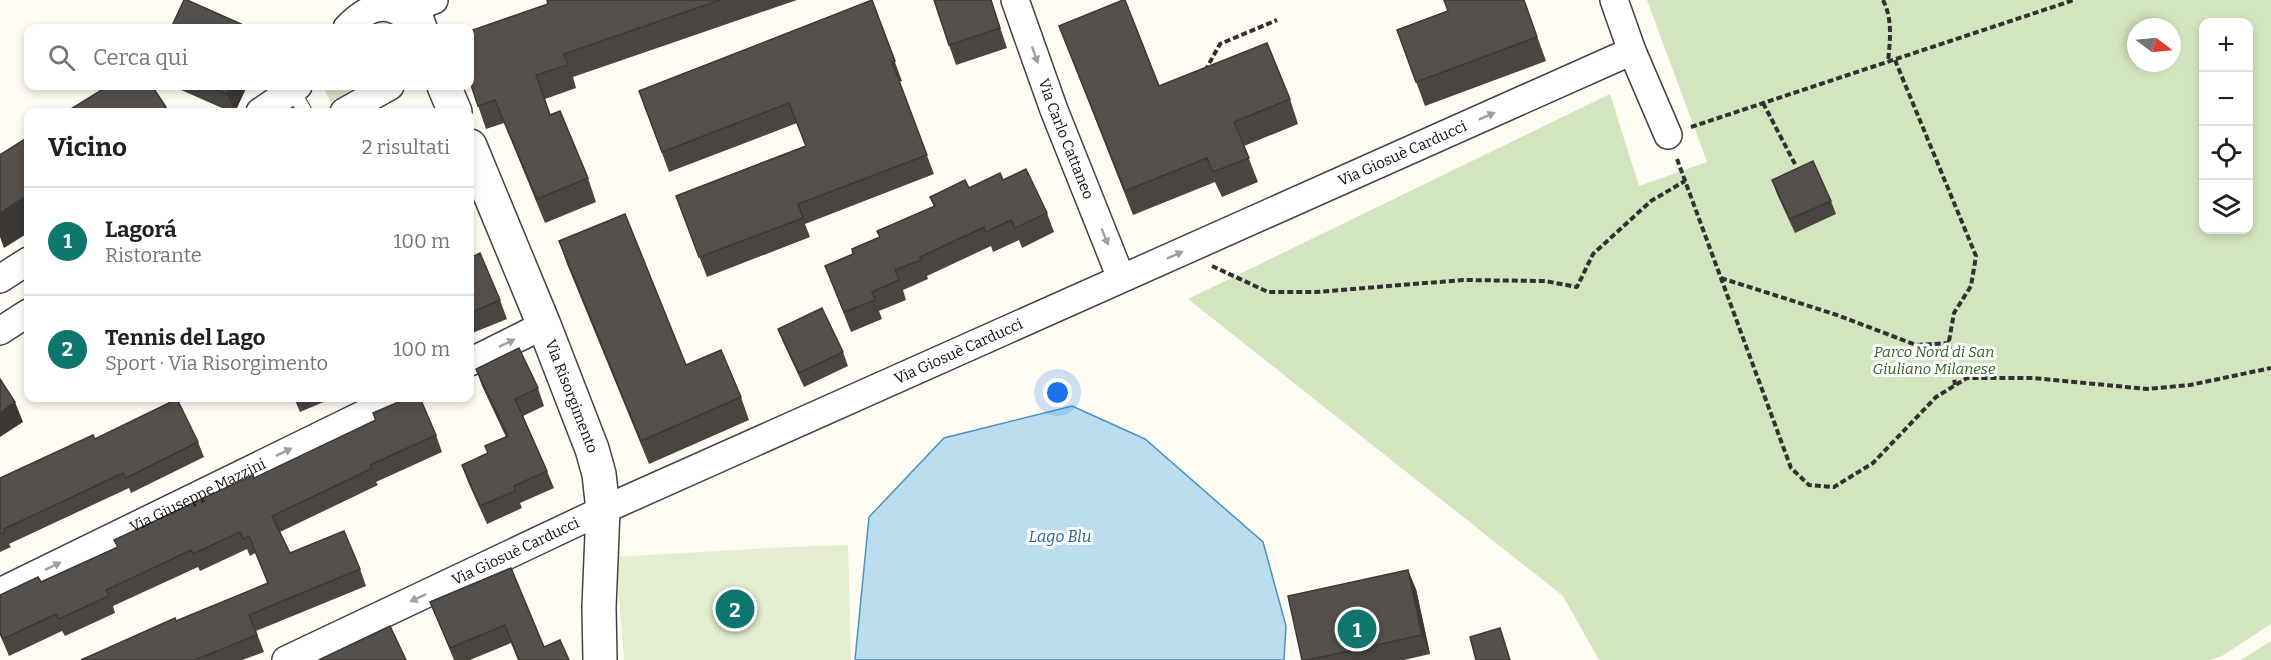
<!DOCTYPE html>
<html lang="it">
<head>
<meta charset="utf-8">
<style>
  :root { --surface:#fff; --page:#f6f6f6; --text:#202124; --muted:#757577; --line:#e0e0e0; --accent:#0f766e }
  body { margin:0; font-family:Bitter,serif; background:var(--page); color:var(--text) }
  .controls { position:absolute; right:18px; top:18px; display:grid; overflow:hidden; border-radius:12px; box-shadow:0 3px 9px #0003 }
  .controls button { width:54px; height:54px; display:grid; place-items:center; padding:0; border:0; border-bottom:2px solid var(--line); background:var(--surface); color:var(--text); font:30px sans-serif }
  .compass { position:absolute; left:2127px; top:18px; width:54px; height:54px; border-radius:50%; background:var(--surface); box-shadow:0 3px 9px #0003; rotate:106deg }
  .you { position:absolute; left:1058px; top:393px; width:21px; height:21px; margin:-15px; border:4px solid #fff; border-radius:50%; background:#1a73e8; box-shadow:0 0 0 9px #1a73e833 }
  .badge { display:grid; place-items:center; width:39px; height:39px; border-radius:50%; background:var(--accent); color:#fff; font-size:20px; font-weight:700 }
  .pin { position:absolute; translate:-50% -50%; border:3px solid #fff; box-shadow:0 2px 6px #0006 }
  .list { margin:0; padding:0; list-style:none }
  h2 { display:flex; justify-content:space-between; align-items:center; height:78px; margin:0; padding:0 24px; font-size:26px }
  h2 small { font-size:20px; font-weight:400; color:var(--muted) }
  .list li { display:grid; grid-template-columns:39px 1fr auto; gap:18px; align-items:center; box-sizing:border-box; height:108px; padding:0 24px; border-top:2px solid var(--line) }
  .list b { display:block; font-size:22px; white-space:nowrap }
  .list p { margin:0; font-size:20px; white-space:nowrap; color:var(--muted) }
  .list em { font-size:20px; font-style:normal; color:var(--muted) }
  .icon { flex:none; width:33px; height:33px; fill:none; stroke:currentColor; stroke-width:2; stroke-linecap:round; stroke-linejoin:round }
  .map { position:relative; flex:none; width:2271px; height:660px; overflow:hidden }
  .search { position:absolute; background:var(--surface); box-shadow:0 3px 9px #0003; left:24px; top:24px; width:450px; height:66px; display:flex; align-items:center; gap:15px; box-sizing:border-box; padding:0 21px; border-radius:12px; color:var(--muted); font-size:22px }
  .panel { position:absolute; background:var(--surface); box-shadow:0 3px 9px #0003; left:24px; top:108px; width:450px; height:294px; border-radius:12px }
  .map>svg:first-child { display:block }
</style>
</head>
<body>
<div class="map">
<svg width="2271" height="660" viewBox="0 0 2271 660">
  <rect width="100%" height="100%" fill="#fefbf2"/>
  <g fill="#d3e5bf" fill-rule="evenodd">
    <path d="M1647,0H2271V624L2222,656L2210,660H1599L1563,596L1188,299L1610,94L1639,186L1707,162ZM2204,22H2248V230H2204ZM2136,27H2172V63H2136Z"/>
    <path d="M383,14L410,28H359Z"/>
    <path d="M322,86H358L331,102Z"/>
    <path d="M2271,640V660H2241L2271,641Z"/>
  </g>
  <path fill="#e4edcf" d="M848,545L851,660H624L616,557L767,548Z"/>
  <path fill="#bcddf0" stroke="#4a93bf" stroke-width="1.5" d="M1072,406L1145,439L1263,542L1286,626L1284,660H855L869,517L944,438Z"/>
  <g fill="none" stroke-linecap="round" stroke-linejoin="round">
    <g stroke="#424242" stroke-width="16">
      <path id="service" d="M293,91L305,112"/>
    </g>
    <g stroke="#424242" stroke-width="30">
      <g id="minor">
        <path id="s1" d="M1015,0L1054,110L1121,278"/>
        <path d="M1614,0L1632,51L1668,135"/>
        <path d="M413,8L434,0"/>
        <path d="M347,28C374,0 392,1 420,28"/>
        <path d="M260,112L298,86"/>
        <path d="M344,112L390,86"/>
        <path d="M0,279L28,261"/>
        <path d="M0,331L28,313"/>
        <path d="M470,362L544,325"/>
        <path id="s2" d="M0,592L397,398"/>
        <path id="s3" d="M286,660L603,510L1632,51"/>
      </g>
    </g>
    <g stroke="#424242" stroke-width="36">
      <g id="tertiary">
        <path d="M410,0L420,28"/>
        <path d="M444,86L455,112"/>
        <path id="s4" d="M470,146L544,325L592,449L599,474L603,510L599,607L600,660"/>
      </g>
    </g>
    <g stroke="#313131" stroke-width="4" stroke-dasharray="6 3" stroke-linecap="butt">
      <path d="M1883,0C1893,20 1890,41 1888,62"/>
      <path d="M1895,60L1976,256L1971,286L1954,313L1949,341L1955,385"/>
      <path d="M1205,71L1220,44L1277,20"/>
      <path d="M1763,103L1796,166"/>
      <path d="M1691,127L2074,0"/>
      <path d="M1677,159L1791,468L1809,485L1834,487L1873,463L1936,397L1967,378H2033L2147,389L2190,385L2271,368"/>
      <path d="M1212,266L1268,292H1316L1463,280L1545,281L1577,287L1593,254L1651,201L1685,181"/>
      <path d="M1721,278L1837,315L1916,345L1950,343"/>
    </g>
    <use href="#service" stroke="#fff" stroke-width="14"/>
    <use href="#minor" stroke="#fff" stroke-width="27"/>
    <use href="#tertiary" stroke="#fff" stroke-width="33"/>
  </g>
  <g fill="#4a4541">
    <path d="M547,0H797L573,77L576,88L545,99L550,114L588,178L596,202L545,223L504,123L486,129L470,82L548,4Z"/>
    <path d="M872,0L902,81L899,82L934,174L805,224L810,237L707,277L676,196L806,147L797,123L669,172L639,91Z"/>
    <path d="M991,0L1007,48L956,65L949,45Z"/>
    <path d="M1524,0L1546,61L1425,106L1397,30L1448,11Z"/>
    <path d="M1059,26L1159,86L1290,99L1298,124L1244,146L1258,182L1222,197L1215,182L1133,215Z"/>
    <path d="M172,86H247L235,112H231Z"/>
    <path d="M1003,180L1047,213L1054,232L1022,248L1019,240L993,252L991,246L927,276L928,279L903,290L906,300L879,311L882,319L851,332L825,266L853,254L879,237L934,207L930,197Z"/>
    <path d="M1772,180L1831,201L1836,214L1795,233L1777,194Z"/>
    <path d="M559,241L686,365L741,397L749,420L649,464L567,264Z"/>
    <path d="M470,258L500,300L507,319L470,334Z"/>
    <path d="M778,329L843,352L848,366L804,387L783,342Z"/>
    <path d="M476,369L538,388L544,406L523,416L547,471L554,488L520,503L522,508L487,524L468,482L462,465L488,453L506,437L482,386Z"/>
    <path d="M294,398H333L300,412Z"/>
    <path d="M373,413L436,435L442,452L376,482L378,485L280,532L290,553L360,569L366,586L256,631L264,652L242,660H81L268,583L255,553L250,556L247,549L200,571L198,567L113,606L115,613L65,636L62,631L9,656L0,635V595L41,582L117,547L114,540L254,478L375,420Z"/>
    <path d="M95,439L198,442L204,457L131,493L129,488L9,544L11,547L0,552V478Z"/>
    <path d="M511,568L544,647L569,660H518L511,643L470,660H454L430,602Z"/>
    <path d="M1416,589L1430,654L1404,660H1302Z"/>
  </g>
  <g fill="#3c3835">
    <path d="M231,86H247L235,112H234L227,94Z"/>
    <path d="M166,107L168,112H157Z"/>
    <path d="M28,195V233L4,248L0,237V213Z"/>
    <path d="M15,402L23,422L0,437V413Z"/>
    <path d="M1408,570L1416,589L1430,654L1422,635Z"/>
  </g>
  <g fill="#56504c" stroke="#3c3835" stroke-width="1.5">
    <path d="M184,0H187L250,28H171Z"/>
    <path d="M547,0H720L564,54L568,65L536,75L550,115L560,111L588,178L537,199L495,100L478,106L470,82V31L548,4Z"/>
    <path d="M872,0L895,61L892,62L927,155L798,204L803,218L699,257L676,196L806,146L789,103L662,152L639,91Z"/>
    <path d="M934,0H991L1000,28L949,45Z"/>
    <path d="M1123,0H1125L1159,86L1267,43L1290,99L1234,122L1249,158L1213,172L1207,158L1125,191L1059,26Z"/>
    <path d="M1444,0H1524L1537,37L1416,82L1397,30L1448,11Z"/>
    <path d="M108,86H152L166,107L157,112H66Z"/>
    <path d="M208,86H231L227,94Z"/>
    <path d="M28,137V195L0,213V155Z"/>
    <path d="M1813,161L1831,201L1790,219L1772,180Z"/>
    <path d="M1026,169L1047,213L1015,228L1011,220L986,232L984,227L920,257L921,260L895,270L899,280L872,292L875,300L844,312L825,266L853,254L852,249L880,237L877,231L935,206L930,197L965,180L969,188L1000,173L1003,180Z"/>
    <path d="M625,214L686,365L721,350L741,397L641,441L559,241Z"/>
    <path d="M480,253L500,300L470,313V258Z"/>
    <path d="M822,308L843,352L799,373L778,329Z"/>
    <path d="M519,348L538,388L515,399L547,471L514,486L515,491L480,506L462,465L488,453L485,446L508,436L476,369Z"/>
    <path d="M0,379L15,402L0,413Z"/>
    <path d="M408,398H420L436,435L370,465L371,469L272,516L290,553L344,531L360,569L249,615L257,635L195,660H81L175,618L176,621L268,583L249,536L244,539L240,532L193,554L191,550L106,590L109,596L59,619L56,614L3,639L0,632V595L38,577L41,582L118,547L114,540L253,475L254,478L376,420L373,413Z"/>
    <path d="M177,399L198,442L126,478L123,473L4,529L5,532L0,534V478L93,435L95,439Z"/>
    <path d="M511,568L544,647L560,640L569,660H519L505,625L450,648L430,602Z"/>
    <path d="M1408,570L1422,635L1308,660H1302L1288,596Z"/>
    <path d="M390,626L406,660H319Z"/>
    <path d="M1500,628L1510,660H1476L1470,637Z"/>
  </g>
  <defs><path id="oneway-solid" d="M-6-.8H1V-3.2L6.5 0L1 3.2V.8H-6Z" transform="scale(1.5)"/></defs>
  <g fill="#9f9f9f">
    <use href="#oneway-solid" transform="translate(1035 55) rotate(71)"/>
    <use href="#oneway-solid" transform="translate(1487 116) rotate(-24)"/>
    <use href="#oneway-solid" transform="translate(1105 237) rotate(68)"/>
    <use href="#oneway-solid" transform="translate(1175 255) rotate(-24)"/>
    <use href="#oneway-solid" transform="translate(507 343) rotate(-26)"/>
    <use href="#oneway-solid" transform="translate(284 452) rotate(-26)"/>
    <use href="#oneway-solid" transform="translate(53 566) rotate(-26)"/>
    <use href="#oneway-solid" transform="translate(418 598) rotate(155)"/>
  </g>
  <g text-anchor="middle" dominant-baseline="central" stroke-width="6" stroke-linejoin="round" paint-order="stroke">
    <g font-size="15" fill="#0f0f0f" stroke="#fff">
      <text stroke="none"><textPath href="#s1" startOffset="148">Via Carlo Cattaneo</textPath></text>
      <text stroke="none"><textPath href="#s3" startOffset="1226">Via Giosuè Carducci</textPath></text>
      <text stroke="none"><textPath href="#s3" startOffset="740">Via Giosuè Carducci</textPath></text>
      <text stroke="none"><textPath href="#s4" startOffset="270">Via Risorgimento</textPath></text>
      <text stroke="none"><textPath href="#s2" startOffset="220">Via Giuseppe Mazzini</textPath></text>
      <text stroke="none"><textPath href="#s3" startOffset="254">Via Giosuè Carducci</textPath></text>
    </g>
    <g font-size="15" font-style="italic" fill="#336025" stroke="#fff">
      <text x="1934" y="352">Parco Nord di San<tspan x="1934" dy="17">Giuliano Milanese</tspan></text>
    </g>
    <g font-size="16" font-style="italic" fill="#246694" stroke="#fff">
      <text x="1060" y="536">Lago Blu</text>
    </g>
  </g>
</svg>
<div class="controls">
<button>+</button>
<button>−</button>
<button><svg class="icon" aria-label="locate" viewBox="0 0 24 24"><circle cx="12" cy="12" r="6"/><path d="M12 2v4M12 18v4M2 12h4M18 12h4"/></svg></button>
<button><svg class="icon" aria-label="layers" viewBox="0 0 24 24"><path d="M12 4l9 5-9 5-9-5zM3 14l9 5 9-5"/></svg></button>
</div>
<svg class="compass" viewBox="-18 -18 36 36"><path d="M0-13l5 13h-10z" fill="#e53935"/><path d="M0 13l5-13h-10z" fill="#757577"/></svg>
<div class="you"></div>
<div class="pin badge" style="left:1357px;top:629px">1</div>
<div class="pin badge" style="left:735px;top:609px">2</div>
<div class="search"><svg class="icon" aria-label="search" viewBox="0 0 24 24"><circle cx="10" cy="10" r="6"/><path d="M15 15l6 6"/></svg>Cerca qui</div>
<section class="panel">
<h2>Vicino<small>2 risultati</small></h2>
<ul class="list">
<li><span class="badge">1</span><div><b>Lagorá</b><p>Ristorante</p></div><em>100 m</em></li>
<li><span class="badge">2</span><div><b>Tennis del Lago</b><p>Sport · Via Risorgimento</p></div><em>100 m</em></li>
</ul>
</section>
</div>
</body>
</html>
